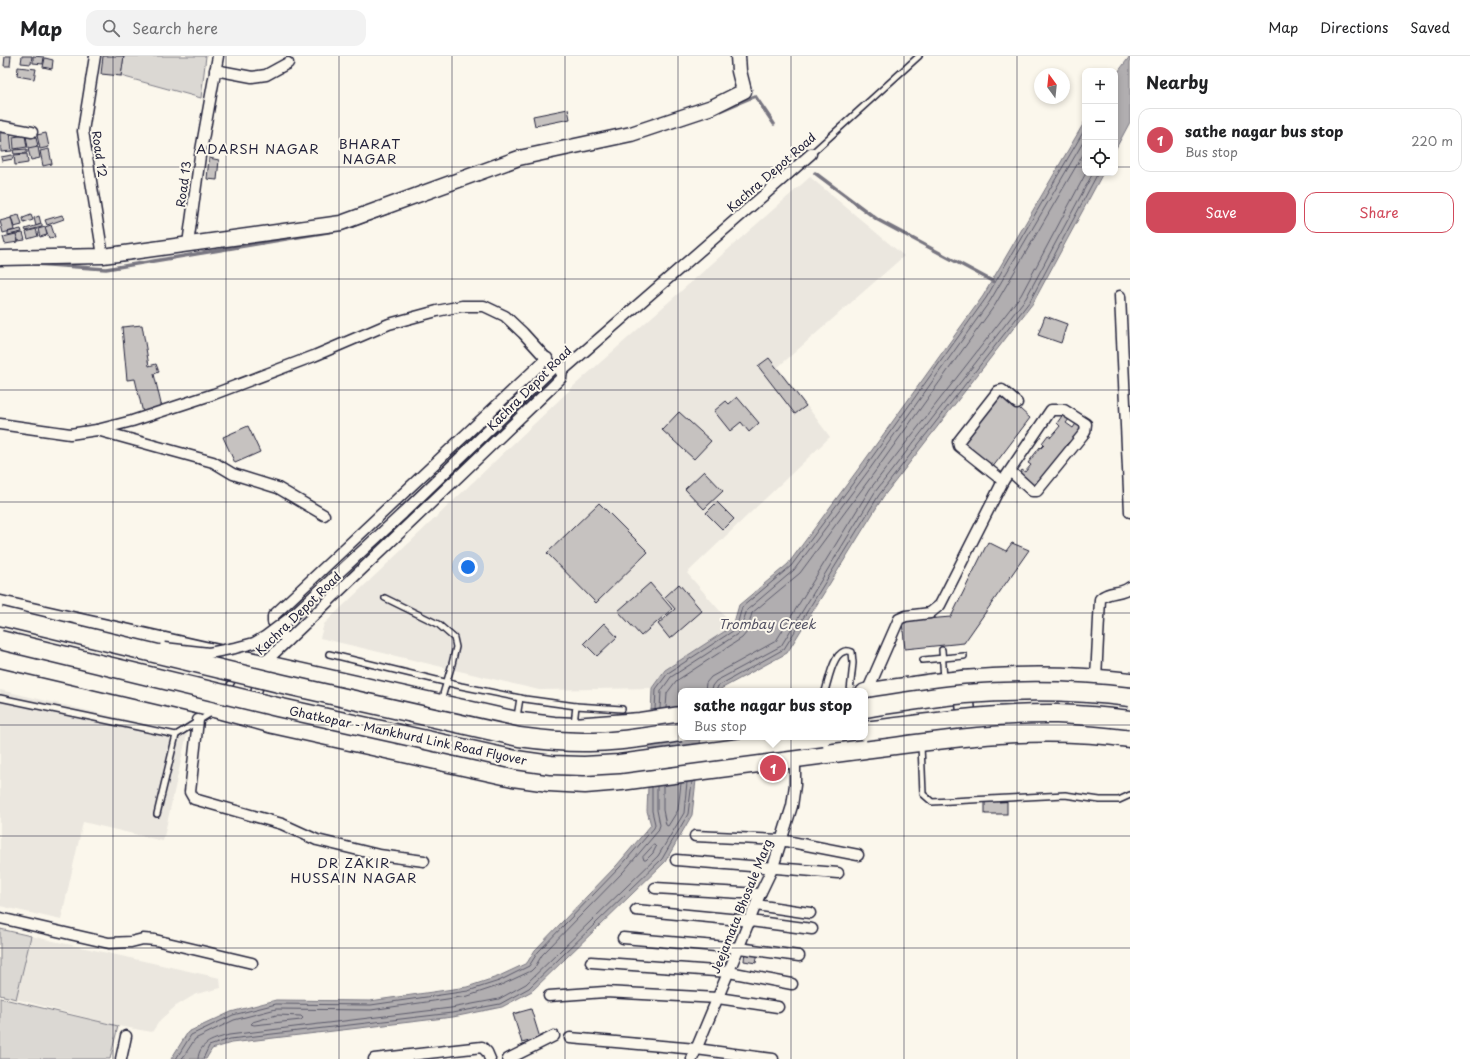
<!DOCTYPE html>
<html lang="en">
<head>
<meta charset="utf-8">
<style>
  :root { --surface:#fff; --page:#f2f2f2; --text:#202124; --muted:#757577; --line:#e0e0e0; --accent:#d1495b }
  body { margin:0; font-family:"Playpen Sans",sans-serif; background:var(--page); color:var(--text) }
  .controls { position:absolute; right:12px; top:12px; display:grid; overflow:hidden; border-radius:8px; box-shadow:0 2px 6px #0003 }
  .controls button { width:36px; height:36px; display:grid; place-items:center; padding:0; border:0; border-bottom:1px solid var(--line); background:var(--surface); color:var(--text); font:20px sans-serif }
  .compass { position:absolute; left:1034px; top:12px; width:36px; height:36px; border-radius:50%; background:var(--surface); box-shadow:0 2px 6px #0003; rotate:345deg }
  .you { position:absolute; left:468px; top:511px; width:14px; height:14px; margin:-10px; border:3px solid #fff; border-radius:50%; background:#1a73e8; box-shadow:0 0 0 6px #1a73e833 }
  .badge { display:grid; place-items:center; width:26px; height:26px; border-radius:50%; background:var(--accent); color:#fff; font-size:13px; font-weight:700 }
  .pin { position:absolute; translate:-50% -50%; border:2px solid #fff; box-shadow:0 1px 4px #0006 }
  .popup { position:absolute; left:678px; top:632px; width:190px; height:52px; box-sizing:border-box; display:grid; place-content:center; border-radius:8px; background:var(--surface); filter:drop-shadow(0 1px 3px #0005); font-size:13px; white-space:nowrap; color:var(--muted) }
  .popup b { font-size:15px; color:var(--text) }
  .popup::after { content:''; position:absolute; left:50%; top:100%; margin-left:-8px; border:8px solid transparent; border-top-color:var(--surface) }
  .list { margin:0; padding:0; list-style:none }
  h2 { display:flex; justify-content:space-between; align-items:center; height:52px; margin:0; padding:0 16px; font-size:17px }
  h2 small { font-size:13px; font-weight:400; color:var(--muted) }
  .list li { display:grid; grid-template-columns:26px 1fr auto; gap:12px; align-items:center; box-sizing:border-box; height:64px; margin:0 8px 8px; padding:0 8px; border:1px solid var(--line); border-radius:12px }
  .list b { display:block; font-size:15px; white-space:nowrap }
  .list p { margin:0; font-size:13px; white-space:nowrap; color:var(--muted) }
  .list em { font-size:13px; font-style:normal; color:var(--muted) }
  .actions { display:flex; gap:8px; padding:12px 16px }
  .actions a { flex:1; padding:9px 0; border:1px solid var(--accent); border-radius:12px; text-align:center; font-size:14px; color:var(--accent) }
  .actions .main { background:var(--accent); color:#fff }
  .icon { flex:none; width:22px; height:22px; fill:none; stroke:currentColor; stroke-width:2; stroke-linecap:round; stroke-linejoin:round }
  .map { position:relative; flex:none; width:1130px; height:1003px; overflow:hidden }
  header { display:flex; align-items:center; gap:24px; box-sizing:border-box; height:56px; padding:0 20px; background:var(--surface); border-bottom:1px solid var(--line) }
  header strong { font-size:19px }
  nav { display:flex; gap:22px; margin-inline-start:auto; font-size:14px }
  .search { width:280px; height:36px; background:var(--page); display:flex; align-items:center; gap:10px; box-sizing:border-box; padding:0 14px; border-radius:12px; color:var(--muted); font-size:15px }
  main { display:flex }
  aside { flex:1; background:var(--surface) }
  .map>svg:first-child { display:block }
</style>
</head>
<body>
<header>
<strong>Map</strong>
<div class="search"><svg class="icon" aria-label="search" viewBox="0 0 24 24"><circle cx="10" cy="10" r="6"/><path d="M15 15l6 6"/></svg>Search here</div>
<nav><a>Map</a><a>Directions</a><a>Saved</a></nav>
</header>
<main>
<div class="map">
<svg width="1130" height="1003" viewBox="0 0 1130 1003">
  <rect width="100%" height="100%" fill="#fbf7ec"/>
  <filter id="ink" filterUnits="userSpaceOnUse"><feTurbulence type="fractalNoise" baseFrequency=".025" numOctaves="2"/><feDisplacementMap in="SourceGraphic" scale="8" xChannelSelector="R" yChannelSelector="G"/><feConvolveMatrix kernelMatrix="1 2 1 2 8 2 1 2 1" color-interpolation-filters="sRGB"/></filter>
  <g filter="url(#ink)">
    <g fill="#ebe7df">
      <path d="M810,121L904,200L778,311L830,381L687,517L733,570L665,614L652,632L539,634L320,582L324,568L576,328Z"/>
      <path d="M0,634L187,678L163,785L83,766L61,864L0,850Z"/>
      <path d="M31,880L220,922L221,932L196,938L176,950L161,963L152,976L118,970L16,943Z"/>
    </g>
    <g fill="#dbd8d3" stroke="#7e7d87">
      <path d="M124,0H206L201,42L121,20Z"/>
      <path d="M0,873L31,880L16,943L0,939Z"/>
      <path d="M0,942L118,970L110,1003H0Z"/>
    </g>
    <g fill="#b1aeb0" stroke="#787681">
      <path d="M1130,0V66L1115,94V20Z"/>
      <path d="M1085,65V117H1103L1033,247L883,441L787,597L717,635H681V681H701L692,759L665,806L532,935L502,951L453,961L231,987L212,993L206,1003H171L188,976L231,956L276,944L370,945L467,931L497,921L527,907L535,894L617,809L651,769L647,755L652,632L665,614L733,570L739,549L788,508L862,408L983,240Z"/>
    </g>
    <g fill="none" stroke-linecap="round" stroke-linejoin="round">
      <g stroke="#5b5a6a" stroke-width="1">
        <path d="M705,635L706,627L711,621L776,585L870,433L1021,239L1086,117"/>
        <path d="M711,635L712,630L716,625L781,590L875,436L1026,242L1093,117"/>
        <path d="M716,635L718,630L784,593L879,439L1030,245L1098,117"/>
        <path d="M666,652L667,637L676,625L742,582L747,576L752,557L800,517L874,417L995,249L1085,95"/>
        <path d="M660,653L661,635L671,621L739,577L747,554L794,514L869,414L990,245L1085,83"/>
        <path d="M655,654L656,633L668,617L736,573L742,551L791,510L865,411L986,242L1085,73"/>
        <path d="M663,729V754L666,769L668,770L678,754L681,727"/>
        <path d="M654,789L656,791L653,797L646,804H644L643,801Z"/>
        <path d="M277,959L301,960L303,962L301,964L254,969L251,968L253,966Z"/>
        <path d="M176,1003L191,979L233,959L276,948L371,949L468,935L499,925L529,910L538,896L620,811L654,772L655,768L652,755V731"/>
        <path d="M182,1003L195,983L234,964L276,953L371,954L468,940L501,929L531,915L535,911L542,899L624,815L658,775L660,769L657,754V730"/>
        <path d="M198,1003C199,986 215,983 229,979L451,952L499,943L526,928L658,800L684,757L687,726"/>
        <path d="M203,1003L209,990L230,983L452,957L500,948L529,932L662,803L688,758L692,726"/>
      </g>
      <g stroke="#787681" stroke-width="3.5">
        <path d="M715,57L755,40L774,68"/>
        <path d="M815,117L878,164L994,226"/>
        <path d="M347,172L390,156"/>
        <path d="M35,208L106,213L334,175"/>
      </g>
    </g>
    <g fill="#c6c2c0" stroke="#22223b">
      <path d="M5,0H11L10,10H4Z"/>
      <path d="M22,0H32L31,8L21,7Z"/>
      <path d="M33,0L44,1L43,8L33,7Z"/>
      <path d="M103,0H124L121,20L101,18Z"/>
      <path d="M45,2L53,4L52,13L43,11Z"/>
      <path d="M18,11L36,13L34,23L17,20Z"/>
      <path d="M568,53L570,63L535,70L533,60Z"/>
      <path d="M10,76L12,95L1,96L0,77Z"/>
      <path d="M46,77L49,91L40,93L37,79Z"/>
      <path d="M35,78L38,90L28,92L26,80Z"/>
      <path d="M25,79L27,91L14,93L13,81Z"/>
      <path d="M38,91L40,102L31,104L28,93Z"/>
      <path d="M27,93V97L14,98L13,94Z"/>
      <path d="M49,93L52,108L43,110L40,95Z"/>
      <path d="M27,98L28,107L15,109L14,99Z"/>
      <path d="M12,99L13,103L2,105L1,101Z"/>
      <path d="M209,102L219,104L217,124L207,123Z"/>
      <path d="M19,159L22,169L14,171L11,161Z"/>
      <path d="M31,159L33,164L24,167L23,162Z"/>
      <path d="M62,159L64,163L47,169L45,164Z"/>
      <path d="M39,160L41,168L36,170L34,162Z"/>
      <path d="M11,162L14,174L3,177L0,165Z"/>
      <path d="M42,168V171L26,175L25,173Z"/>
      <path d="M51,169L55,181L49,182L45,171Z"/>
      <path d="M45,171L47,179L40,181L38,173Z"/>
      <path d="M21,173L22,176L8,179V176Z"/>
      <path d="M36,173L38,180L28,183L26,176Z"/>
      <path d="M23,177L25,184L18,185L17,178Z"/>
      <path d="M16,178L18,186L5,188L3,181Z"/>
      <path d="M1045,260L1067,268L1061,287L1038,279Z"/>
      <path d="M142,269L149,310L156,308L159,316L154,318L162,352L143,357L135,323L127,324L122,271Z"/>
      <path d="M769,302L806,350L795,358L758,310Z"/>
      <path d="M1001,336L1030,362L992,412L962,388Z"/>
      <path d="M737,341L759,367L749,376L741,366L730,375L714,355L726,345L729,348Z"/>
      <path d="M679,356L711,385L694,403L662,374Z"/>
      <path d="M1064,357L1070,362L1066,367L1073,372L1077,366L1084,371L1072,388L1069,386L1065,390L1068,393L1061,402L1059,400L1036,431L1019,419L1022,414L1025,416L1031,409L1028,407L1040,391L1041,392L1044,389L1042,387L1048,379L1051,381L1060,370L1057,367Z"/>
      <path d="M248,370L260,396L235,407L223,381Z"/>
      <path d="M704,415L723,435L704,453L685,433Z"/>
      <path d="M717,446L734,463L723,474L706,457Z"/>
      <path d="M599,447L648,496L596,547L547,497Z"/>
      <path d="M988,486L1006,495L1012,487L1029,494L964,587L905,593L902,565L951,561Z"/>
      <path d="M650,527L672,553L641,580L618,555Z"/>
      <path d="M679,528L702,555L670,583L658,568L675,553L665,541Z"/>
      <path d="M604,567L617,581L597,600L584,587Z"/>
      <rect x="985" y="745" width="22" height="13"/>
      <path d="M745,894L758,896L756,907L744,905Z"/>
      <path d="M531,953L540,982L522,987L513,958Z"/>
    </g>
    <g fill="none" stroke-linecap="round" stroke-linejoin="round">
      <g stroke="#22223b" stroke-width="8">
        <g id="lane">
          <path d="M811,98L919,0"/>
          <path d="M385,542L438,568L454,582L456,591L452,608L441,645"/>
          <path d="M942,594L944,623"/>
          <path d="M329,598L461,630L525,643L576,650L574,668"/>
          <path d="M923,604L964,600"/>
          <path d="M227,635L235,619"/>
          <path d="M825,635C829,624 834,588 852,596L853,607L850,635"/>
          <path d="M0,642L176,679L211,657"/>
          <path d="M576,650L622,653"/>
          <path d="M517,661L520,642"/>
          <path d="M921,689L923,738L932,746L1065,739L1100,744H1119L1130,739"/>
          <path d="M157,758L176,679"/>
        </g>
      </g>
      <g stroke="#22223b" stroke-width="13">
        <g id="street">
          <path d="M95,0L83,75L103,200"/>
          <path d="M215,14L252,21L266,19L288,7"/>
          <path d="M0,70L32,76"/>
          <path d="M188,188L200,100L218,0"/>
          <path d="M1120,240L1130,456"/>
          <path d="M0,368L70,378L97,374L132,365L214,338L314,300L389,268L437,255L462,250H484L505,260L523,277L554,311L562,315"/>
          <path d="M97,374L213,406L233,418L278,432L324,459"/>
          <path d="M1003,425L959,390L958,386L998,335L1002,334L1017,347"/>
          <path d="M402,458L554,311"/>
          <path d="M287,585L273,566V560L547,302"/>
          <path d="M1096,622L1100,543C1109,534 1121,539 1130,531"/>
          <path d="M867,636L899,563L906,560L930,557L940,549L1003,425L1051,354H1064L1086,368L1085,376L1037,435H1032L1010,415"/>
          <path d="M253,649L263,608L550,333L561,322L562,315L811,98"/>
          <path d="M198,664L190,736L194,743L282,768L317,784L379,799L424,805"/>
          <path d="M695,780L781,784L858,799"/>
          <path d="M676,804L838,817"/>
          <path d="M655,832L760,838"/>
          <path d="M756,849L810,857"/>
          <path d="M636,854L750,865L812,873"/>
          <path d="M0,862L109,887L131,886L143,883L155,884L252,907"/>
          <path d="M623,882L739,892L799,900"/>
          <path d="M591,906L729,916L792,928"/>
          <path d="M549,940L605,936L718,942L778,951"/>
          <path d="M570,982L696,993L773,1003"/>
          <path d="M121,1003L126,980"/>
          <path d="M374,1003L482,991L487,996L490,1003"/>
          <path d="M508,1003L554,980"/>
          <path d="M692,1003L736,898L760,838L773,811L792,750L795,729V702"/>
        </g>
      </g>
      <g stroke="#22223b" stroke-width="17">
        <path id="secondary" d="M0,202L103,200L341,167L519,102L631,78L712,51L744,35L739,15L738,0"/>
      </g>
      <g stroke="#22223b" stroke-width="21">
        <g id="highway">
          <path d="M0,549L521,666L554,670L574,671L640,666L681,660"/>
          <path d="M0,602L218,653L273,668L513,721L549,726L585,728L621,725C702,714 783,704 865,693C954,681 1040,669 1130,682"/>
          <path d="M963,624L968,679"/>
          <path d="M865,637C897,632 930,627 962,624C1018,619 1074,619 1130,626"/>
        </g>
      </g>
      <use href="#lane" stroke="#fbf7ec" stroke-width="5"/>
      <use href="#street" stroke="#fbf7ec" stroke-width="10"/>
      <use href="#secondary" stroke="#fbf7ec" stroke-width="14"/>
      <use href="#highway" stroke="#fbf7ec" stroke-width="18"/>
      <g stroke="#22223b" stroke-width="13" stroke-linecap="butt">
        <path id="street-bridge" d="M164,592L209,597L235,592L254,587L266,580L290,562L402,458"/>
      </g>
      <g stroke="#22223b" stroke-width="21" stroke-linecap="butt">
        <g id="highway-bridge">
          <path d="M0,560L283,628L519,681C541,684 562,686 583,686C616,687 649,680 681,676"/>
          <path d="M0,584L277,651L516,704L551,709L584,710L619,708L822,681"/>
          <path d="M865,652C898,647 932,641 965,638C1020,634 1075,634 1130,641"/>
          <path d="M865,675C929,667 993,657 1057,658C1081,659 1106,661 1130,664"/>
        </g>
      </g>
      <use href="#street-bridge" stroke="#fbf7ec" stroke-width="10"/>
      <use href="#highway-bridge" stroke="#fbf7ec" stroke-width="18"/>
    </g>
  </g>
  <path fill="none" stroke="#22223b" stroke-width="1" stroke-opacity="0.55" d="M113,0V1003M226,0V1003M339,0V1003M452,0V1003M565,0V1003M678,0V1003M791,0V1003M904,0V1003M1017,0V1003M0,111H1085M1115,111H1130M0,223H1130M0,334H1130M0,446H1130M0,557H1130M0,669H1130M0,780H1130M0,892H1130"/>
  <g text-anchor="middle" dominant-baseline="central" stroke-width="4" stroke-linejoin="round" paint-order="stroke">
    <g font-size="12" fill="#22223b" stroke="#fbf7ec">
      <text transform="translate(100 98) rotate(82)">Road 12</text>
      <text transform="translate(771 116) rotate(-41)">Kachra Depot Road</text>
      <text transform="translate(183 128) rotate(-82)">Road 13</text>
      <text transform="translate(529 332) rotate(-45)">Kachra Depot Road</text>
      <text transform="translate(298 557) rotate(-44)">Kachra Depot Road</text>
      <text transform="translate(408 679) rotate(12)">Ghatkopar - Mankhurd Link Road Flyover</text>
      <text transform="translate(741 850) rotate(-68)">Jeejamata Bhosale Marg</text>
    </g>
    <g font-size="13" letter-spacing="1" fill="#22223b" stroke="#fbf7ec">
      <text x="370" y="87">BHARAT<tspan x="370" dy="15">NAGAR</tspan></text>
      <text x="258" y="92">ADARSH NAGAR</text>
      <text x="354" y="806">DR ZAKIR<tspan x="354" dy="15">HUSSAIN NAGAR</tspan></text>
    </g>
    <g font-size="13" font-style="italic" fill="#545364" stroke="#fbf7ec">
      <text x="767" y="567">Trombay Creek</text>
    </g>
  </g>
</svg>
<div class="controls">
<button>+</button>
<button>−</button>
<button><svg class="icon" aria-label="locate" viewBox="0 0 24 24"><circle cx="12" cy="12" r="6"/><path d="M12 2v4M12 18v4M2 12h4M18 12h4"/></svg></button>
</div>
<svg class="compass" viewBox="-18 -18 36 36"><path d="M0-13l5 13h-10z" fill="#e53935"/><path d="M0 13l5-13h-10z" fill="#757577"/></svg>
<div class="you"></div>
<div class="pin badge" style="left:773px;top:712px">1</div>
<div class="popup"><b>sathe nagar bus stop</b>Bus stop</div>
</div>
<aside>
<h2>Nearby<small></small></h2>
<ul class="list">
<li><span class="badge">1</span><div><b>sathe nagar bus stop</b><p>Bus stop</p></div><em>220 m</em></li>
</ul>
<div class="actions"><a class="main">Save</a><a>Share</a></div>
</aside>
</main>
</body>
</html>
